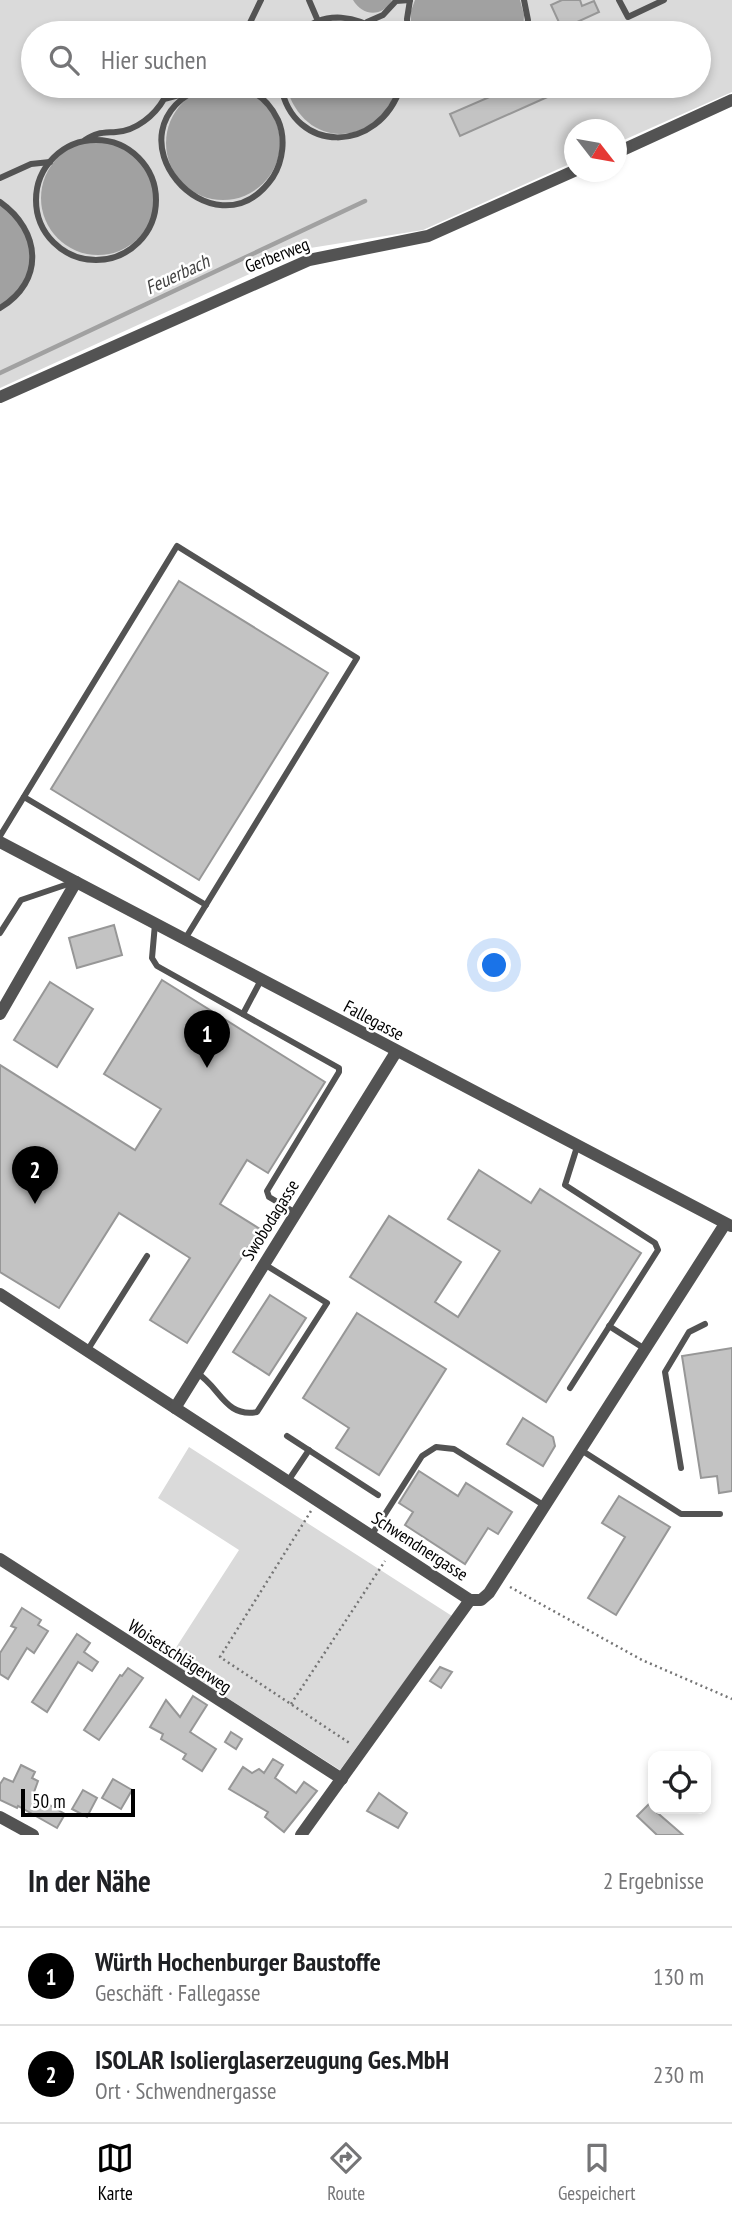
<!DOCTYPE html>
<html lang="de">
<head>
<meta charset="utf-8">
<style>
  :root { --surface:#fff; --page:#f6f6f6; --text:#202124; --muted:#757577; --line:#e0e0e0; --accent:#000 }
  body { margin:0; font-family:"PT Sans Narrow",sans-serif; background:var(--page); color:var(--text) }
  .controls { position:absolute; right:21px; bottom:21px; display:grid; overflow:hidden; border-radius:14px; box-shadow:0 4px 10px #0003 }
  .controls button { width:63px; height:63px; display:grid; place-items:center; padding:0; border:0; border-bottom:2px solid var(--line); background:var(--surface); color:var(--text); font:35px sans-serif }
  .compass { position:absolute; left:564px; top:119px; width:63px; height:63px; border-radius:50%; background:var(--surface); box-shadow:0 4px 10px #0003; rotate:121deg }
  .scale { position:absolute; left:21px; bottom:18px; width:114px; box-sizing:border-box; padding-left:7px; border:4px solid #000; border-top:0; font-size:19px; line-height:24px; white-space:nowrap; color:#000; -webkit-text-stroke:5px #fff; paint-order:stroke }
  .you { position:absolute; left:495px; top:966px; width:24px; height:24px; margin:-18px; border:5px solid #fff; border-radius:50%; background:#1a73e8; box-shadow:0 0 0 10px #1a73e833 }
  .badge { display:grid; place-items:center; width:46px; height:46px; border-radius:50%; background:var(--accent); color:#fff; font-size:23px; font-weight:700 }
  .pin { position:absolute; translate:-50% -58px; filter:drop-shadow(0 2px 4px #0008) }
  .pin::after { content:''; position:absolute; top:37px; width:24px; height:21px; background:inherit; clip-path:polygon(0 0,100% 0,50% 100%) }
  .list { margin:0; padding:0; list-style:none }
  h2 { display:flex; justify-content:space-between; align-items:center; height:91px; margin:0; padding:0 28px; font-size:30px }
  h2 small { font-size:23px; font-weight:400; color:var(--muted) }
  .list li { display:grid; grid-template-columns:46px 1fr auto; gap:21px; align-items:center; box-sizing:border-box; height:98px; padding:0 28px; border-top:2px solid var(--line) }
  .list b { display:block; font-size:26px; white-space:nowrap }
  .list p { margin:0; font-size:23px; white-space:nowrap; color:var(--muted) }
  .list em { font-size:23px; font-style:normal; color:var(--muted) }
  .icon { flex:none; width:38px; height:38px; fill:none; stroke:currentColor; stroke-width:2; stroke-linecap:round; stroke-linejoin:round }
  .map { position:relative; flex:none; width:732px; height:1835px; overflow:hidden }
  .search { position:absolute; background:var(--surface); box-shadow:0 4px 10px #0003; left:21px; right:21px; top:21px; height:77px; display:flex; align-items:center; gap:18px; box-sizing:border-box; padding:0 24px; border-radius:38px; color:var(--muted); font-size:26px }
  .sheet { height:287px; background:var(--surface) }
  nav { display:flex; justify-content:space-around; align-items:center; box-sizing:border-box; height:98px; border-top:2px solid var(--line); background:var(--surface); font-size:19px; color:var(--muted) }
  nav a { display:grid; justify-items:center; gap:4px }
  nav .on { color:var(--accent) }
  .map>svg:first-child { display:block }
</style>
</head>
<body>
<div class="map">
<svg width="732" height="1835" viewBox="0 0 732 1835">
  <rect width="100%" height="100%" fill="#fff"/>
  <g fill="#dadada" fill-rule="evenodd">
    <path d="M0,0H732V92L617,143L616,130H574V162L423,230L304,249L0,388ZM33,33H699V86H33Z"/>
    <path d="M189,1447L452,1616L340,1770L168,1660L239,1550L158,1498Z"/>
  </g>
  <g fill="#a1a1a1">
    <path d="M353,0H392C383,17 363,17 353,0Z"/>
    <path d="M415,0H520L524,15L523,33H411V11Z"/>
    <path d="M336,20L354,21L378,33H305L319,24Z"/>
    <path d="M286,86H398C377,149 304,151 286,86Z"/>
    <circle cx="223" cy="143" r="57"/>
    <circle cx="98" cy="198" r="57"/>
    <path d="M0,205C7,210 17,216 22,223C40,250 30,292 0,306Z"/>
  </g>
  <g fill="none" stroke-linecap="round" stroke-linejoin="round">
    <path stroke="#a1a1a1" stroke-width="4.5" d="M0,373L365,201"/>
  </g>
  <g fill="#c3c3c3" stroke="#979797" stroke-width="2">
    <path d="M562,0H580L582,6L594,1L599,12L562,29L551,5Z"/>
    <path d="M515,86H572L460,136L450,114Z"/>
    <path d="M179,581L328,673L199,880L51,789Z"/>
    <path d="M114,925L122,955L77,968L69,938Z"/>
    <path d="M162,980L325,1082L268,1173L247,1160L220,1204L260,1229L187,1343L150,1320L190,1258L119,1213L59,1308L0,1272V1065L135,1150L161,1109L104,1074Z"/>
    <path d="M50,982L93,1009L57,1067L14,1040Z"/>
    <path d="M479,1170L531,1203L540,1189L641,1253L546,1402L350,1277L389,1216L461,1262L435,1302L458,1317L500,1251L448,1219Z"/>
    <path d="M270,1295L306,1318L269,1375L233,1352Z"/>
    <path d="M357,1313L446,1369L379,1475L336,1448L349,1428L303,1398Z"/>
    <path d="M732,1348V1491L719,1493L717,1476L701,1478L682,1356Z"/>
    <path d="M523,1418L553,1437L555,1446L543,1466L507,1444Z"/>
    <path d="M419,1471L458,1496L466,1483L512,1512L498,1534L488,1528L465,1564L405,1525L413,1512L399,1503Z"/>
    <path d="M619,1496L670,1527L616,1615L588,1598L625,1537L602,1523Z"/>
    <path d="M22,1608L41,1620L38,1625L48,1631L34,1653L27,1648L8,1679L0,1674V1653L16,1628L11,1626Z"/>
    <path d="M77,1634L90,1643L84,1652L98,1662L92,1671L78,1662L47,1712L32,1702Z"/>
    <path d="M440,1667L452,1672L441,1688L430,1681Z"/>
    <path d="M128,1668L143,1678L99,1740L84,1730L120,1675L122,1676Z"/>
    <path d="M193,1696L207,1705L190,1732L216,1749L202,1771L183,1759L186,1754L161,1739L163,1734L150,1727L166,1700L180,1717Z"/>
    <path d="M231,1732L242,1739L236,1749L225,1742Z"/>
    <path d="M273,1759L283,1765L275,1778L296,1793L304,1782L317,1791L284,1832L265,1817L268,1812L229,1789L243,1767L252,1773L259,1769L264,1773Z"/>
    <path d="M21,1765L35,1772L32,1778L38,1781L33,1795L65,1814L57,1828L18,1806L17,1808L0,1800V1784L4,1778L13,1782Z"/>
    <path d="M113,1779L132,1790L121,1809L102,1798Z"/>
    <path d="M83,1790L97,1798L87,1817L72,1809Z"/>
    <path d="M379,1793L407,1813L398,1828L367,1811Z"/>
    <path d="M650,1803L653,1809L683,1835H657L637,1816Z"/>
  </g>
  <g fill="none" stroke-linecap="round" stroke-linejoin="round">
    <g stroke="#757575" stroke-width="2.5" stroke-dasharray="2 3.5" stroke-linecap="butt">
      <path d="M311,1511L220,1657L351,1744"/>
      <path d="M510,1587L642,1660L732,1699"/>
      <path d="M291,1704L385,1561"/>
    </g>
    <g stroke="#535353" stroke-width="6">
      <path d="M309,0L318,21"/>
      <path d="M524,0L528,20L526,33"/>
      <path d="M619,0L628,17L664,0"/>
      <path d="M367,22L383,15L396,1L410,0"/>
      <path d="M245,33L261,0"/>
      <path d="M300,33C325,9 357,16 383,33"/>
      <path d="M408,33L407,19L410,0"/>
      <path d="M205,86C98,130 214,263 273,177C283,161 286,138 278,120C270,103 256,91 239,86"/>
      <path d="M281,86C293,154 379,155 401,86"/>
      <path d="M85,140C97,132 102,133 116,132C136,131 155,115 164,99L187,93"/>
      <circle cx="96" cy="200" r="60"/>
      <path d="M0,178L31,164L50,162"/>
      <path d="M0,202C41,231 45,281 0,308"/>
      <path d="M24,797L206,905"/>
      <path d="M0,836L177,546L357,658L185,939"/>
      <path d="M155,924L152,958L157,966L339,1068V1072L267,1191L269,1197L296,1213"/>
      <path d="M0,933L21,900L74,882"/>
      <path d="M243,1014L261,980"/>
      <path d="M609,1326L645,1349"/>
      <path d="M87,1351L147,1256"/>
      <path d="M197,1373C220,1387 225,1418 257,1412L327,1303L264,1264"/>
      <path d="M570,1388L658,1250L655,1243L565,1185L577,1147"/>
      <path d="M287,1436L378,1495"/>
      <path d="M581,1450L681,1514H720"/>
      <path d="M681,1468L665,1372L689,1332L705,1324"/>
      <path d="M288,1481L309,1450"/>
      <path d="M371,1536L422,1456L436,1447L454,1449L545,1506"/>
    </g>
    <g stroke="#535353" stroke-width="12">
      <path d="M616,153L732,100"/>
      <path d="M0,397L309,260L428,236L574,171"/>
      <path d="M0,842L731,1226"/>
      <path d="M0,1014L76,882"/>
      <path d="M0,1294L470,1600H481L489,1593L725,1224"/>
      <path d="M175,1408L396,1052"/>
      <path d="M0,1559L342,1779"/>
      <path d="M0,1817L33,1835"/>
      <path d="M301,1835L470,1600"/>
    </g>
  </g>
  <g text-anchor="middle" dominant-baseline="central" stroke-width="5" stroke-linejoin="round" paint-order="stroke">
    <g font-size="18" fill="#000" stroke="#fff">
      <text transform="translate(277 255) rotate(-21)">Gerberweg</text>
      <text transform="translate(374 1020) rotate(28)">Fallegasse</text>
      <text transform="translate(270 1220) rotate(-58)">Swobodagasse</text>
      <text transform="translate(420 1546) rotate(33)">Schwendnergasse</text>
      <text transform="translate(180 1656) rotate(33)">Woisetschlägerweg</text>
    </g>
    <g font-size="19" font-style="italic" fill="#424242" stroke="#fff">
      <text transform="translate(177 274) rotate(-25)">Feuerbach</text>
    </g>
  </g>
</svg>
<div class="controls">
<button><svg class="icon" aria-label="locate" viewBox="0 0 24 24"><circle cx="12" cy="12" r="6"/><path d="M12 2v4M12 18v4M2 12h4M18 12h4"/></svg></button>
</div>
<svg class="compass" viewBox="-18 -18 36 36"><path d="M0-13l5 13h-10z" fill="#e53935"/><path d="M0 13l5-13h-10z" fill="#757577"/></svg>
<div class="scale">50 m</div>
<div class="you"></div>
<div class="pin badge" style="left:207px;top:1068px">1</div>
<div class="pin badge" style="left:35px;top:1204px">2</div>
<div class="search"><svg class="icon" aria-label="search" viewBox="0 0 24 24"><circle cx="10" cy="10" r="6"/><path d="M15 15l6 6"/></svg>Hier suchen</div>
</div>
<section class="sheet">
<h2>In der Nähe<small>2 Ergebnisse</small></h2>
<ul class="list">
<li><span class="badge">1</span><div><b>Würth Hochenburger Baustoffe</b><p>Geschäft · Fallegasse</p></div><em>130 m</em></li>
<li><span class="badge">2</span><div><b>ISOLAR Isolierglaserzeugung Ges.MbH</b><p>Ort · Schwendnergasse</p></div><em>230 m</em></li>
</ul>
</section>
<nav>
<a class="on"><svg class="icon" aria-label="map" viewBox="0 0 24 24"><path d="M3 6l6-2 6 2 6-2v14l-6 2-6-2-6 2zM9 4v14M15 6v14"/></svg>Karte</a>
<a><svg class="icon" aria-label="directions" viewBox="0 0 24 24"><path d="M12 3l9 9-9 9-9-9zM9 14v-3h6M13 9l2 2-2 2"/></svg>Route</a>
<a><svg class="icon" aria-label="saved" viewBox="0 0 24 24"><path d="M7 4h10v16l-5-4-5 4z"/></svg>Gespeichert</a>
</nav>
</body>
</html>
